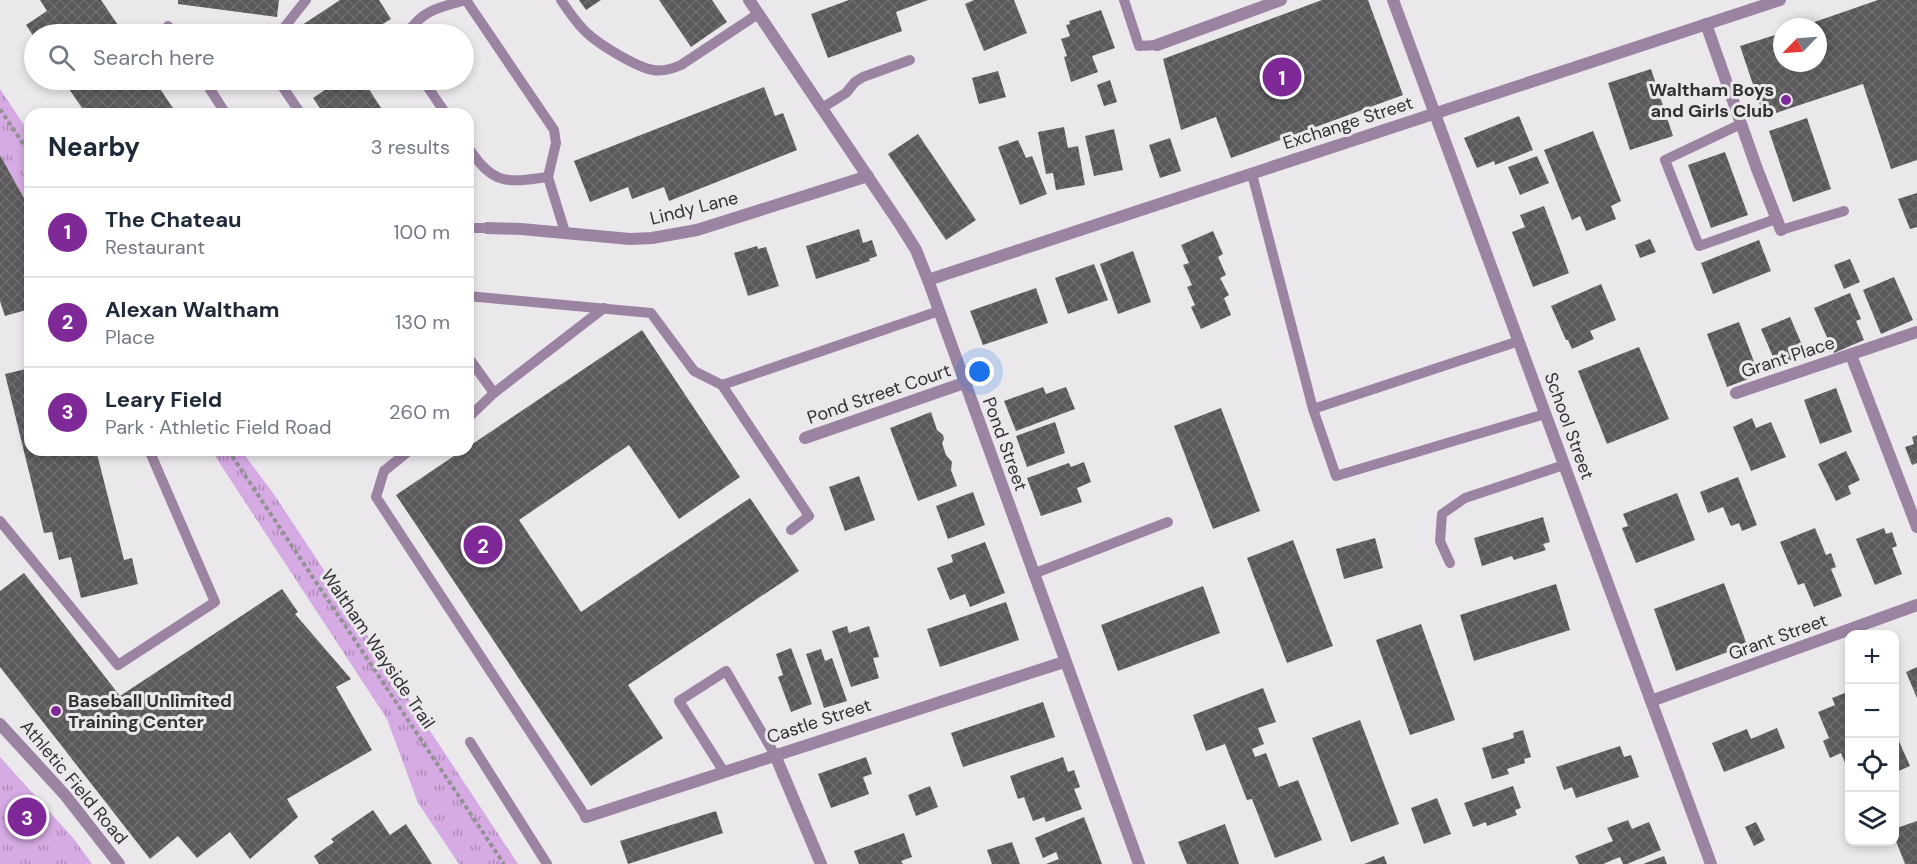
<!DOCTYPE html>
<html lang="en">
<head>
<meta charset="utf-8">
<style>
  :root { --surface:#fff; --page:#f6f6f7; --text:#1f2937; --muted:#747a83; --line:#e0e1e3; --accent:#7f2897 }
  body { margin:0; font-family:"DM Sans",sans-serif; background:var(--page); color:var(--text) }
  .controls { position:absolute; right:18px; bottom:18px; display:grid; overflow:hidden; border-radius:12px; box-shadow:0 3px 9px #0003 }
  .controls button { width:54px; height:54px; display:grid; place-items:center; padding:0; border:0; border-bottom:2px solid var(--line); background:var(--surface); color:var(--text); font:30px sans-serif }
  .compass { position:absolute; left:1773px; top:18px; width:54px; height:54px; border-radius:50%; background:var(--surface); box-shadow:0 3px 9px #0003; rotate:245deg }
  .you { position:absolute; left:980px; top:372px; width:21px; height:21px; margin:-15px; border:4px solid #fff; border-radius:50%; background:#1a73e8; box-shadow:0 0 0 9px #1a73e833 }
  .badge { display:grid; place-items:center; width:39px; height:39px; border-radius:50%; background:var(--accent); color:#fff; font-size:20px; font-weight:700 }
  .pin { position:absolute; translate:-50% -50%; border:3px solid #fff; box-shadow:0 2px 6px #0006 }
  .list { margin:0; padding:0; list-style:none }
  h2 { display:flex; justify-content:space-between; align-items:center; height:78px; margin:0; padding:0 24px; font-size:26px }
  h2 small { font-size:20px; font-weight:400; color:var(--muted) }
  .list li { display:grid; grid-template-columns:39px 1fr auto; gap:18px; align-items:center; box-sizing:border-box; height:90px; padding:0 24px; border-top:2px solid var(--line) }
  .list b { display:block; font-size:22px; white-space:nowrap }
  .list p { margin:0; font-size:20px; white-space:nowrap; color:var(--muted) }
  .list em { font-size:20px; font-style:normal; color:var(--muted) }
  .icon { flex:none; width:33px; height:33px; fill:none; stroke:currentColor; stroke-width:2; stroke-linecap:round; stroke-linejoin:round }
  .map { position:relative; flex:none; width:1917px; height:864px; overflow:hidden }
  .search { position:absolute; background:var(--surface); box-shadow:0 3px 9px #0003; left:24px; top:24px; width:450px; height:66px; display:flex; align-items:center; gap:15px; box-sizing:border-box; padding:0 21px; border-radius:33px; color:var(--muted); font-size:22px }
  .panel { position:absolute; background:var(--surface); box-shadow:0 3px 9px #0003; left:24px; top:108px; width:450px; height:348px; border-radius:18px }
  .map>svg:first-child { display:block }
</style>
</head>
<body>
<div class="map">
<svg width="1917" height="864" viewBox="0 0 1917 864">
  <defs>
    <pattern id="grass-tufts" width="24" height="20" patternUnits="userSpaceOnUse" patternTransform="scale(1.5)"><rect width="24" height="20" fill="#d6aae3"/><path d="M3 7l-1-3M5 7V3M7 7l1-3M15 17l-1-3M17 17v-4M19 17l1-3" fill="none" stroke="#ae8bb9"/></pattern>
    <pattern id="building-cross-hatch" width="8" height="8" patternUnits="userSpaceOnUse" patternTransform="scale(1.5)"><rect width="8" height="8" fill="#5a585b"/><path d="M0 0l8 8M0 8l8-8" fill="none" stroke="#6f6d70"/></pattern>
  </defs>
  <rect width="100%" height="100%" fill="#eae8eb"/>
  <g fill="url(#grass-tufts)">
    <path d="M0,89L30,134V209L0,155Z"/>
    <path d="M211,450H241L273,493L518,864H459L418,803L387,719Z"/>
    <path d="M0,757L74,839L92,864H0Z"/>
  </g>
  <g fill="url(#building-cross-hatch)">
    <path d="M40,0H101L124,34H34V37L26,25L47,11Z"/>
    <path d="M178,0H279L277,17L178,4Z"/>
    <path d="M340,0H379L391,19L367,34H295L293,31Z"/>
    <path d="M579,0H601L586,10Z"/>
    <path d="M659,0H712L727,22L691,47Z"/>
    <path d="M849,0H928L896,12L902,31L828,58L811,14Z"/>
    <path d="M974,0H1014L1027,33L984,51L965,4Z"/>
    <path d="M1322,0H1368L1403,95L1231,158L1216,117L1181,130L1163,59Z"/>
    <path d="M1878,0H1917V160L1891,169L1863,84L1764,117L1740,46L1782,33V63H1818V27H1800Z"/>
    <path d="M1101,10L1115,48L1092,56L1098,72L1071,82L1064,57L1067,56L1061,39L1070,36L1066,25L1070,24L1069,21Z"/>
    <path d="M1651,69L1673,136L1630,150L1608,83Z"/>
    <path d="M998,71L1006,97L979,104L972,78Z"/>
    <path d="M63,80H154L177,114H86Z"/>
    <path d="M340,80H363L385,114H324L313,98Z"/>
    <path d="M1110,80L1117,102L1104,106L1097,85Z"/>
    <path d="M764,87L775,116L783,113L797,150L669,201L664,187L632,199L628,187L590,202L574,161Z"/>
    <path d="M1519,116L1533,150L1495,165L1494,161L1477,168L1464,138Z"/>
    <path d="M1807,118L1831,189L1793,202L1769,131Z"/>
    <path d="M1064,127L1068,148L1078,146L1085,185L1056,190L1053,173L1046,174L1038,132Z"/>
    <path d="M1114,129L1123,170L1094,176L1085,136Z"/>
    <path d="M1593,131L1621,201L1611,206L1616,219L1586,231L1580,216L1572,220L1544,150Z"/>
    <path d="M918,134L976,220L946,240L888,154Z"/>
    <path d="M1170,138L1181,171L1160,178L1149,145Z"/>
    <path d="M1018,140L1026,158L1032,156L1047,194L1020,205L998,147Z"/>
    <path d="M1725,152L1748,215L1711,228L1688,165Z"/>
    <path d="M0,155L30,209V309L5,316L0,301Z"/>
    <path d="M1537,156L1549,183L1520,195L1508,167Z"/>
    <path d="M1917,193V227L1910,229L1898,199Z"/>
    <path d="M1544,206L1569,273L1533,287L1512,232L1525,227L1520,215Z"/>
    <path d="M859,229L863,243L872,240L877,256L869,259L870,261L816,279L806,246Z"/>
    <path d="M1213,231L1223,254L1218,257L1226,275L1220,278L1229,295L1224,298L1231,315L1201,329L1191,307L1195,305L1187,287L1192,285L1183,265L1189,263L1181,245Z"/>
    <path d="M1650,239L1656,252L1640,258L1635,245Z"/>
    <path d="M1759,240L1771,271L1713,294L1701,263Z"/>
    <path d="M757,246L758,249L766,247L779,286L748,296L734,253Z"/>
    <path d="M1133,251L1151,302L1118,314L1100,264Z"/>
    <path d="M1850,259L1860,282L1844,289L1834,265Z"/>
    <path d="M1094,264L1108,300L1068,314L1055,278Z"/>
    <path d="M1894,277L1913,320L1881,334L1863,290Z"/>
    <path d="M1601,284L1616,320L1590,331L1594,339L1572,349L1568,340H1566L1551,306Z"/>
    <path d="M1036,288L1048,323L983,345L970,311Z"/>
    <path d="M1850,293L1861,319L1856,321L1864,340L1834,353L1814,308Z"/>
    <path d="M1790,317L1806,354L1777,366L1761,329Z"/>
    <path d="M1739,322L1759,375L1727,387L1707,334Z"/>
    <path d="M642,330L740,477L679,519L629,445L519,520L581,612L750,498L799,571L628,685L663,738L591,786L396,495L463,450H468V447Z"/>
    <path d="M1639,347L1669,419L1607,444L1578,371Z"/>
    <path d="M30,368V450H96L124,560L132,558L138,584L81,598L71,557L59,560L52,532L44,533L5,374Z"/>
    <path d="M1043,387L1046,394L1066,387L1075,409L1016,431L1004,401Z"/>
    <path d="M1836,388L1852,432L1820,444L1804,400Z"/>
    <path d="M1221,408L1260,511L1213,529L1174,426Z"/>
    <path d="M931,412L937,430L943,435L944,439L942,443L946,455L952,462L951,470L957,486L918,501L890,428Z"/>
    <path d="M1752,418L1756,428L1771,422L1786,457L1751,471L1733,427Z"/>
    <path d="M1055,422L1065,453L1027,467L1016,436Z"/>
    <path d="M1917,435V463L1912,465L1905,447L1914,444L1912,437Z"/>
    <path d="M1846,451L1860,480L1848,486L1851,494L1836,501L1818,464Z"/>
    <path d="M1084,462L1091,482L1077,488L1082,502L1041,516L1027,478L1069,463L1071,467Z"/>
    <path d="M859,476L875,520L845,531L829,487Z"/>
    <path d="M1738,477L1757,525L1742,531L1739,523L1731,526L1723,507L1708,513L1700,492Z"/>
    <path d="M973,492L985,525L948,539L936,506Z"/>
    <path d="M1677,493L1695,540L1636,563L1622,528L1628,526L1623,514Z"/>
    <path d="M1543,517L1550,542L1543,544L1546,550L1514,560L1512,556L1482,566L1474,538Z"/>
    <path d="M1815,528L1826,555L1831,553L1836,567L1831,569L1842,596L1814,607L1804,583L1798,585L1780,542Z"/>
    <path d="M1884,528L1886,534L1892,532L1897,546L1892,548L1902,574L1875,585L1856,539Z"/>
    <path d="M1375,538L1383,568L1344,579L1336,549Z"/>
    <path d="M1293,540L1333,646L1287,663L1247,558Z"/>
    <path d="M985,542L1005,593L970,607L965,594L950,600L937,568L953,562L951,555Z"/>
    <path d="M24,573L120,696L282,589L298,612L295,614L351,679L336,687L372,750L287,799L298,817L250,859L230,832L197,858L178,836L150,859L0,667V591Z"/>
    <path d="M1724,583L1747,645L1676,671L1654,609Z"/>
    <path d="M1556,584L1570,630L1474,661L1460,615Z"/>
    <path d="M1203,586L1220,633L1118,671L1101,625Z"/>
    <path d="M1006,602L1019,640L940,667L927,629Z"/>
    <path d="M1421,624L1455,720L1410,735L1376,640Z"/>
    <path d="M847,626L849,633L869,626L879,657L873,658L879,678L851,687L832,631Z"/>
    <path d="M791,648L812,704L791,712L778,677L783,675L776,654Z"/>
    <path d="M821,649L825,661L832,658L847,701L824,708L806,654Z"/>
    <path d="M1917,667V698L1906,672Z"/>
    <path d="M1263,688L1276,722L1258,728L1264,744L1252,749L1255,757L1266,753L1279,787L1298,780L1322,840L1275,858L1252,799L1247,800L1225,744L1206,751L1193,715Z"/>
    <path d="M1850,691V772H1849L1841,753L1830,758L1823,741L1829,738L1818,712L1835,705L1832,698Z"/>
    <path d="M1043,702L1055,737L963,767L951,733Z"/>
    <path d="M1360,720L1399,824L1351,842L1312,738Z"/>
    <path d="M1777,728L1785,748L1724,772L1712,743L1747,729L1751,739Z"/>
    <path d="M1523,730L1531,757L1524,759L1525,763L1507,769L1509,774L1492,779L1482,748L1514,738L1513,733Z"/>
    <path d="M1898,739L1910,766L1894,773V740Z"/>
    <path d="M1620,746L1624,757L1631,755L1639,777L1576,798L1572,787L1564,790L1556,767Z"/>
    <path d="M866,757L872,774L863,777L869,794L831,808L818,774Z"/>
    <path d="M1063,757L1068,772L1074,770L1080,787L1074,789L1082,809L1046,822L1044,817L1033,821L1024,797L1018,799L1010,776Z"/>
    <path d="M930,786L938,807L916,816L908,795Z"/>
    <path d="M1513,786L1521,808L1515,810L1517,815L1487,826L1486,822L1473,827L1464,803Z"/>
    <path d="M1437,798L1451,834L1424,844L1411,808Z"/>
    <path d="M373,810L390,835L406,824L432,864H319L314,856L334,842L331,839Z"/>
    <path d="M716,811L723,833L628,864L620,841Z"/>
    <path d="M1084,817L1102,864H1046L1059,859L1056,852L1043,858L1035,838Z"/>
    <path d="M1628,820L1632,829L1649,822L1661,850L1627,864H1623L1620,857L1603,864H1579L1575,856L1613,841L1607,828Z"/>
    <path d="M1917,821V864H1905L1894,836V829Z"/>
    <path d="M1756,822L1765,840L1754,846L1745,827Z"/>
    <path d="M1225,824L1239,864H1187L1178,842Z"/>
    <path d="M904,833L912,857L901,861L903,864H859L854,851Z"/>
    <path d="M1012,842L1020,864H992L987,850Z"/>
    <path d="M1384,856L1387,864H1364Z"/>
    <path d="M1664,856L1667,864H1643Z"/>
  </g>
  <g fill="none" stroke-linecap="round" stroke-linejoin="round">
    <g stroke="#939294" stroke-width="4" stroke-dasharray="4.5 3" stroke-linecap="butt">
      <path d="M0,109L30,154"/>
      <path d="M228,450L504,864"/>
    </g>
    <g stroke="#9b84a2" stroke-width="10">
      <path d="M561,0C569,12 577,24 587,33C600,45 636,67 653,70C663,72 672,69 681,65L758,14"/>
      <path d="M1124,0L1139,46L1157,45"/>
      <path d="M168,26L174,34"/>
      <path d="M279,34L306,0"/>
      <path d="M407,34C422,10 440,7 466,0L554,130L556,143L548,177L565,232"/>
      <path d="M204,80L226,114"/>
      <path d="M278,80L301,114"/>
      <path d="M423,80L446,114"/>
      <path d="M822,108L846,93L855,82L863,77L910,60"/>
      <path d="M1741,124L1665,160L1699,246L1776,219"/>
      <path d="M468,147C493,185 506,183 548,177"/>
      <path d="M1252,174L1313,409L1336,476L1545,414"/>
      <path d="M468,228H487"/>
      <path d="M1781,230L1844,211"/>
      <path d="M468,296L651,313L694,371L722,385L939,311"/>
      <path d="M468,357L494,393L604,308"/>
      <path d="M722,385L809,516L791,530"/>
      <path d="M1313,409L1519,341"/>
      <path d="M468,418L494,393"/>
      <path d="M410,450L384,471L376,497L586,817"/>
      <path d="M0,521L118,665L215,602L149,450"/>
      <path d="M1450,563L1440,541L1442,514L1465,498L1564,465"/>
      <path d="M1033,574L1168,522"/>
      <path d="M470,742L547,864"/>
      <path d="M724,772L679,701L726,671L775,755"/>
    </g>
    <g stroke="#9b84a2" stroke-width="12">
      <path d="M749,0L901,226L916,250L928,280L1139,864"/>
      <path d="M1706,24L1757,169L1781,230"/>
      <path d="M1157,45L1281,0"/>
      <path d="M487,228L521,229L630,239L652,238L697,230L868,176"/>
      <path d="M928,280L1780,0"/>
      <path d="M1851,355L1917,527"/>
      <path d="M1736,393L1917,332"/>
      <path d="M805,438L964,383"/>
      <path d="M1651,701L1917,605"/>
      <path d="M0,724L65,795L119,864"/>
      <path d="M775,755L821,864"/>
      <path d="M586,817L1064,662"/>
    </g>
    <path stroke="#9b84a2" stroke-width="12" d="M1393,0L1711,864"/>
  </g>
  <g fill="#7f2897" stroke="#eae8eb" stroke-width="2">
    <circle cx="1786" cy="100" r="6"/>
    <circle cx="56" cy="711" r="6"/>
  </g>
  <g text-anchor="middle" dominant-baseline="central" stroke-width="6" stroke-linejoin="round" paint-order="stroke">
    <g font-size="18" font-weight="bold" fill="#323132" stroke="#eae8eb" text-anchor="end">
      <text x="1774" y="90">Waltham Boys<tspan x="1774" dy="21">and Girls Club</tspan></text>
      <text x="68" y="701" text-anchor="start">Baseball Unlimited<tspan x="68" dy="21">Training Center</tspan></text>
    </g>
    <g font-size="18" fill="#323132" stroke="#eae8eb">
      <text transform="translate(1348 123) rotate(-18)">Exchange Street</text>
      <text transform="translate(694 208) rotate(-14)">Lindy Lane</text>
      <text transform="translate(1788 357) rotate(-18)">Grant Place</text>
      <text transform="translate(879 394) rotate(-19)">Pond Street Court</text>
      <text transform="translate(1569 426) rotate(70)">School Street</text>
      <text transform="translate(1005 444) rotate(70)">Pond Street</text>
      <text transform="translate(1778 637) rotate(-20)">Grant Street</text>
      <text transform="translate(378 649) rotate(56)">Waltham Wayside Trail</text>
      <text transform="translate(819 721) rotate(-18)">Castle Street</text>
      <text transform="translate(74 782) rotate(50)">Athletic Field Road</text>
    </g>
  </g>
</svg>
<div class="controls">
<button>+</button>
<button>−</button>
<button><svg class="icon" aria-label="locate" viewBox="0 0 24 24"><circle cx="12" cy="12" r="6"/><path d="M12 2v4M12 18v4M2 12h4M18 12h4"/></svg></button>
<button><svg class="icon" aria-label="layers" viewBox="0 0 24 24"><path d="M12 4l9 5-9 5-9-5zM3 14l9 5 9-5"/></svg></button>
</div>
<svg class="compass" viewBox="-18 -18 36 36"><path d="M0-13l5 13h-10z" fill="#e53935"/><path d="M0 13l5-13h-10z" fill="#747a83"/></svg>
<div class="you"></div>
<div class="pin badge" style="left:1282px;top:77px">1</div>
<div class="pin badge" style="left:483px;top:545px">2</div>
<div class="pin badge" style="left:27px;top:817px">3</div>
<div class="search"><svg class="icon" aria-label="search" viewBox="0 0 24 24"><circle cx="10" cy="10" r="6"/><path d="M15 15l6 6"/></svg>Search here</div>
<section class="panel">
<h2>Nearby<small>3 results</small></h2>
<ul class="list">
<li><span class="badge">1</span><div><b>The Chateau</b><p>Restaurant</p></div><em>100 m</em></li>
<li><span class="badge">2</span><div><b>Alexan Waltham</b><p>Place</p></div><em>130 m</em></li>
<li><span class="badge">3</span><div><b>Leary Field</b><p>Park · Athletic Field Road</p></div><em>260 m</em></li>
</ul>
</section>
</div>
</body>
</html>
